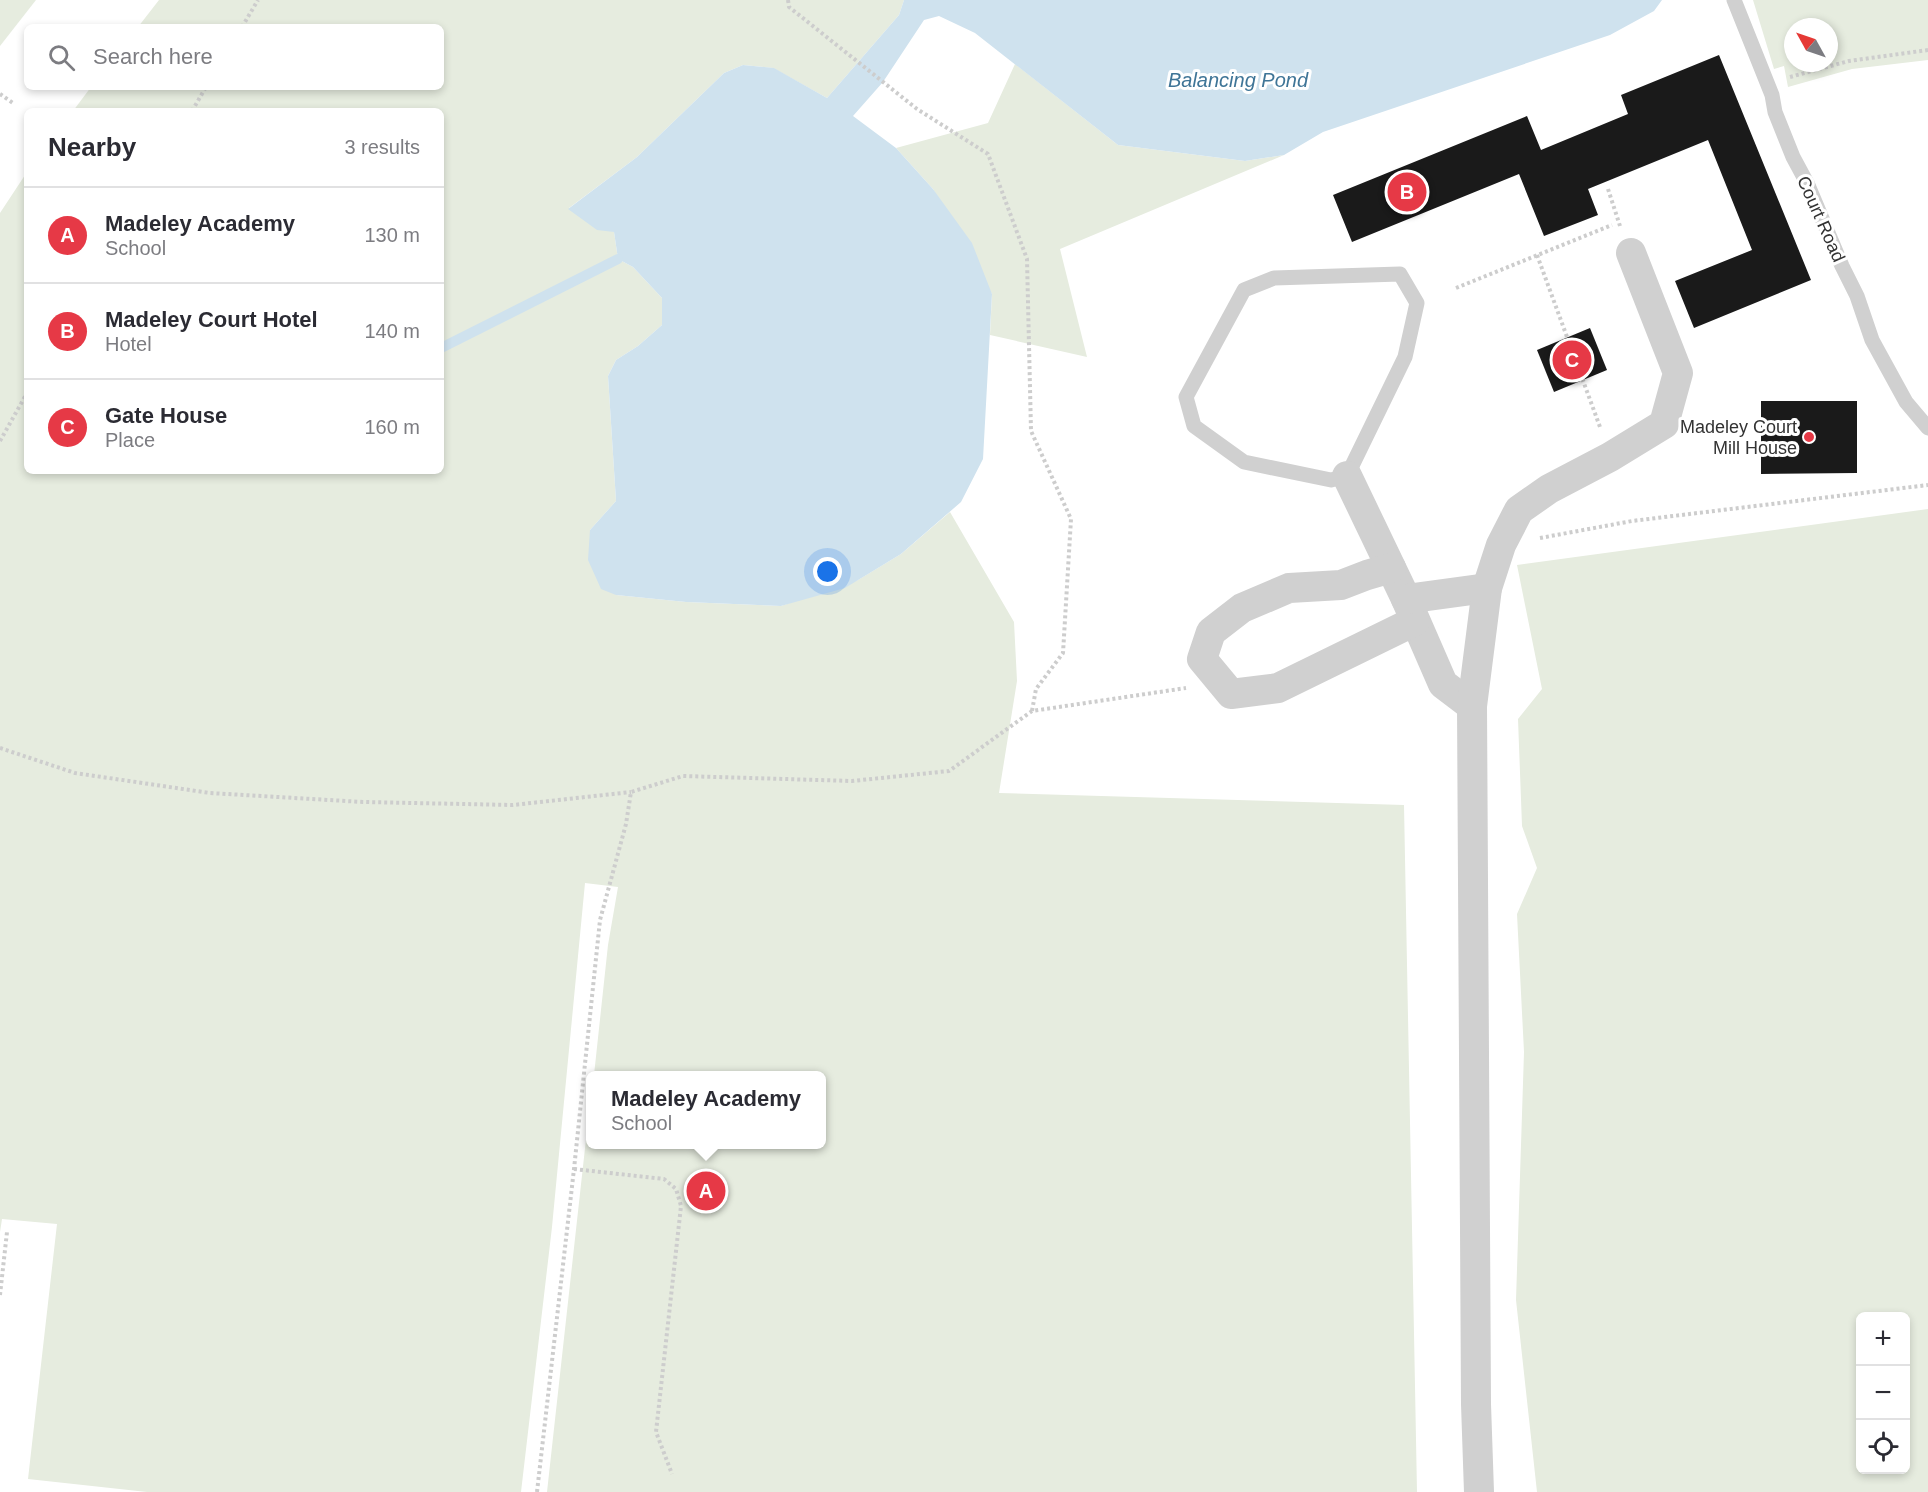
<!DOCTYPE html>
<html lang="en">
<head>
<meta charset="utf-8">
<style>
  :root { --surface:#fff; --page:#f2f2f3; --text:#2b2b33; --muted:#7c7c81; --line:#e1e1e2; --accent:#e63946 }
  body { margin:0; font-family:Helvetica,sans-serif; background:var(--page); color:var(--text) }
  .controls { position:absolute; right:18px; bottom:18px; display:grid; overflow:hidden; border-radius:9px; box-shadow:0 3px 9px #0003 }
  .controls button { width:54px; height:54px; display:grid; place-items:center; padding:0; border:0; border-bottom:2px solid var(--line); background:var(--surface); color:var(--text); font:30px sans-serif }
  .compass { position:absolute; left:1784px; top:18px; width:54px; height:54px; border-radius:50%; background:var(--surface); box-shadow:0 3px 9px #0003; rotate:310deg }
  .you { position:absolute; left:828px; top:572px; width:21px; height:21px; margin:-15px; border:4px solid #fff; border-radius:50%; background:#1a73e8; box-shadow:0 0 0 9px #1a73e833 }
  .badge { display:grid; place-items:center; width:39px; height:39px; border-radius:50%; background:var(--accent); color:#fff; font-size:20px; font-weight:700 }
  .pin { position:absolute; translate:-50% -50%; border:3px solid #fff; box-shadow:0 2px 6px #0006 }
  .popup { position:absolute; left:586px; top:1071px; width:240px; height:78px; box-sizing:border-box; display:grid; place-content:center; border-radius:9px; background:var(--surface); filter:drop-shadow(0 2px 4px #0005); font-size:20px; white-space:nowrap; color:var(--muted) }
  .popup b { font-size:22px; color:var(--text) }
  .popup::after { content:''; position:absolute; left:50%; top:100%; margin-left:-12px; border:12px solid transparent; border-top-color:var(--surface) }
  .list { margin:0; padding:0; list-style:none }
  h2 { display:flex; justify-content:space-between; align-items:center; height:78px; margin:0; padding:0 24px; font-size:26px }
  h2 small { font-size:20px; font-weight:400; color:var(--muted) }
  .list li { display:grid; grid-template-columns:39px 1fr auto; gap:18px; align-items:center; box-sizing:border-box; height:96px; padding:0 24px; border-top:2px solid var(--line) }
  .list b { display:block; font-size:22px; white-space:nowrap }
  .list p { margin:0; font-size:20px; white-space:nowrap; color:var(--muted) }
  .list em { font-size:20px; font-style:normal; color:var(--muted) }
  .icon { flex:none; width:33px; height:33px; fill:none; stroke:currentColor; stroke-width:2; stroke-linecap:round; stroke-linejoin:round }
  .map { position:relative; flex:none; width:1928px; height:1492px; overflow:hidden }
  .search { position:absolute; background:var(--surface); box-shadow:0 3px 9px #0003; left:24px; top:24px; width:420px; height:66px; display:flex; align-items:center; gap:15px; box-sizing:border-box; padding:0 21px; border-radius:9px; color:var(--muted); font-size:22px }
  .panel { position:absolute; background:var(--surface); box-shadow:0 3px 9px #0003; left:24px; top:108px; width:420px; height:366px; border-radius:9px }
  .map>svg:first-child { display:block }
</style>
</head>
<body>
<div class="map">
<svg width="1928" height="1492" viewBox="0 0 1928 1492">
  <rect width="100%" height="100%" fill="#fff"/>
  <g fill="#e6ecdf" fill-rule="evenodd">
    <path d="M0,0H36L0,46Z"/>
    <path d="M159,0H904L899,15L827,98L773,68L743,65L724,73L637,157L569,208L614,232L618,259L633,267L662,298V325L638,346L616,360L608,376L616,501L590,530L616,595L686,602L781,606L858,580L901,554L950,512L1014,622L1017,681L999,793L1404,805L1417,1492H547L590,1103V1144H822V1076L594,1075L608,945L618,887L585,883L552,1227L521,1492H147L28,1479L57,1224L2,1219L0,1232V213L27,172V471H441V111H73L91,87H441V27H138Z"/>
    <path d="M1753,0H1928V60L1852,69L1788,87L1784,66L1774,69ZM1793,27H1829V63H1793Z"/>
    <path d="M1015,64L1118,145L1245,161L1284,155L1060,249L1087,357L990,335L992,294L933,189L896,148L988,123Z"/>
    <path d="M1928,509V1492H1537L1516,1300L1524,1052L1517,914L1537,868L1522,826L1518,719L1542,689L1517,565ZM1906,1316V1470H1860V1316Z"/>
  </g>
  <path fill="#cfe2ee" d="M904,0H1662L1654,11L1610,35L1323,132L1284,155L1245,161L1118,145L975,33L939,16L924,20L883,82L853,116L896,148L933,189L972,243L992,294L983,459L961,502L901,554L845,588L781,606L686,602L616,595L601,589L588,560L590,530L616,501L608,376L616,360L638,346L662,325V298L633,267L618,259L614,232L597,230L568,209L637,157L724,73L743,65L774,68L827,98L899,15Z"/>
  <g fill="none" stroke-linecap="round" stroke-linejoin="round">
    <path stroke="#cfe2ee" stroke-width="10" d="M441,348L618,259"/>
  </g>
  <g fill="#1a1a1a">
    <path d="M1719,55L1811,280L1694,328L1675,281L1752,250L1708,140L1588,189L1598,215L1544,236L1519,174L1352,242L1333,195L1527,116L1541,150L1628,114L1621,95Z"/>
    <path d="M1590,328L1607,370L1554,392L1537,350Z"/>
    <path d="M1761,401H1857V473L1761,474Z"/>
  </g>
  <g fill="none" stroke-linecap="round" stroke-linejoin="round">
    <g stroke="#cdcdcd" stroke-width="4" stroke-dasharray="3 3" stroke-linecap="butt">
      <path d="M788,0L789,7L917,109L988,154L1027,259L1031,431L1071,519L1063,653L1036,689L1032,711"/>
      <path d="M242,27L258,0"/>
      <path d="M1790,77L1849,61L1928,50"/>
      <path d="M0,94L13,103"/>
      <path d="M192,111L206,87"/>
      <path d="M1608,189L1620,226"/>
      <path d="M1537,255L1600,427"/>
      <path d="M1456,288L1612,225"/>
      <path d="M0,441L27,393"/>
      <path d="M1540,538L1632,521L1928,485"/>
      <path d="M0,748L75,773L210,793L363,802L513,805L631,792"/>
      <path d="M574,1169L664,1179L676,1189L681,1206L656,1432L672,1474"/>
      <path d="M0,1295L7,1232"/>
      <path d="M537,1492L574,1169L600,920L626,824L631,792L683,776L852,781L949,771L1032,711L1186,688"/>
    </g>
    <g stroke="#d0d0d0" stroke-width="15">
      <path d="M1734,0L1772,95L1775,112L1793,157L1807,183L1842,266L1857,296L1872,340L1906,402L1928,428"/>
      <path d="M1400,274L1417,303L1405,357L1347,476L1331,480L1244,462L1194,426L1186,397L1244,290L1274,278Z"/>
    </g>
    <g stroke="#d0d0d0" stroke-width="30">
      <path d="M1347,476L1406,599L1443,684L1472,706"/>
      <path d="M1391,568L1367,575L1341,585L1289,588L1242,608L1211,632L1202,659L1231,694L1278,688L1415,621"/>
      <path d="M1406,599L1487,588"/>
      <path d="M1479,1492L1476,1404L1472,706L1487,588L1501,545L1519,510L1549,489L1610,457L1664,424L1678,373L1631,253"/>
    </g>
  </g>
  <circle fill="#e63946" stroke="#fff" stroke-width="2" cx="1809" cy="437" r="6"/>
  <g text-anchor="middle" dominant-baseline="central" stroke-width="6" stroke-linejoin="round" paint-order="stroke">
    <g font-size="18" fill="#333" stroke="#fff">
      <text transform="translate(1821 219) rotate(66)">Court Road</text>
    </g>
    <g font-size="18" fill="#333" stroke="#fff" text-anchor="end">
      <text x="1797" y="427">Madeley Court<tspan x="1797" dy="21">Mill House</tspan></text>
    </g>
    <g font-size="20" font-style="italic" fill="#3f7597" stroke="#fff">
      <text x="1238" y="80">Balancing Pond</text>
    </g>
  </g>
</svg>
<div class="controls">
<button>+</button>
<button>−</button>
<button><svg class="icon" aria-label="locate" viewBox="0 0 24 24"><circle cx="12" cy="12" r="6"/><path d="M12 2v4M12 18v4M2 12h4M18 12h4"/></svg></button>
</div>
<svg class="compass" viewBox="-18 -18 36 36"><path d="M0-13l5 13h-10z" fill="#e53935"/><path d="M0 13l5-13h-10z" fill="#7c7c81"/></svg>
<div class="you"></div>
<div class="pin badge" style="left:706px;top:1191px">A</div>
<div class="popup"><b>Madeley Academy</b>School</div>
<div class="pin badge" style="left:1407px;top:192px">B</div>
<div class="pin badge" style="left:1572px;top:360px">C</div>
<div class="search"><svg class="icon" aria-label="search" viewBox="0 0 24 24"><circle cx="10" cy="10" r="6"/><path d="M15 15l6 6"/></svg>Search here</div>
<section class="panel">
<h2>Nearby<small>3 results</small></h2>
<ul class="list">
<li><span class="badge">A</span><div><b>Madeley Academy</b><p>School</p></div><em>130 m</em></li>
<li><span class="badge">B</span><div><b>Madeley Court Hotel</b><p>Hotel</p></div><em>140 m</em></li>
<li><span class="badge">C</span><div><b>Gate House</b><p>Place</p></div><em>160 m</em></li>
</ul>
</section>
</div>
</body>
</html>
